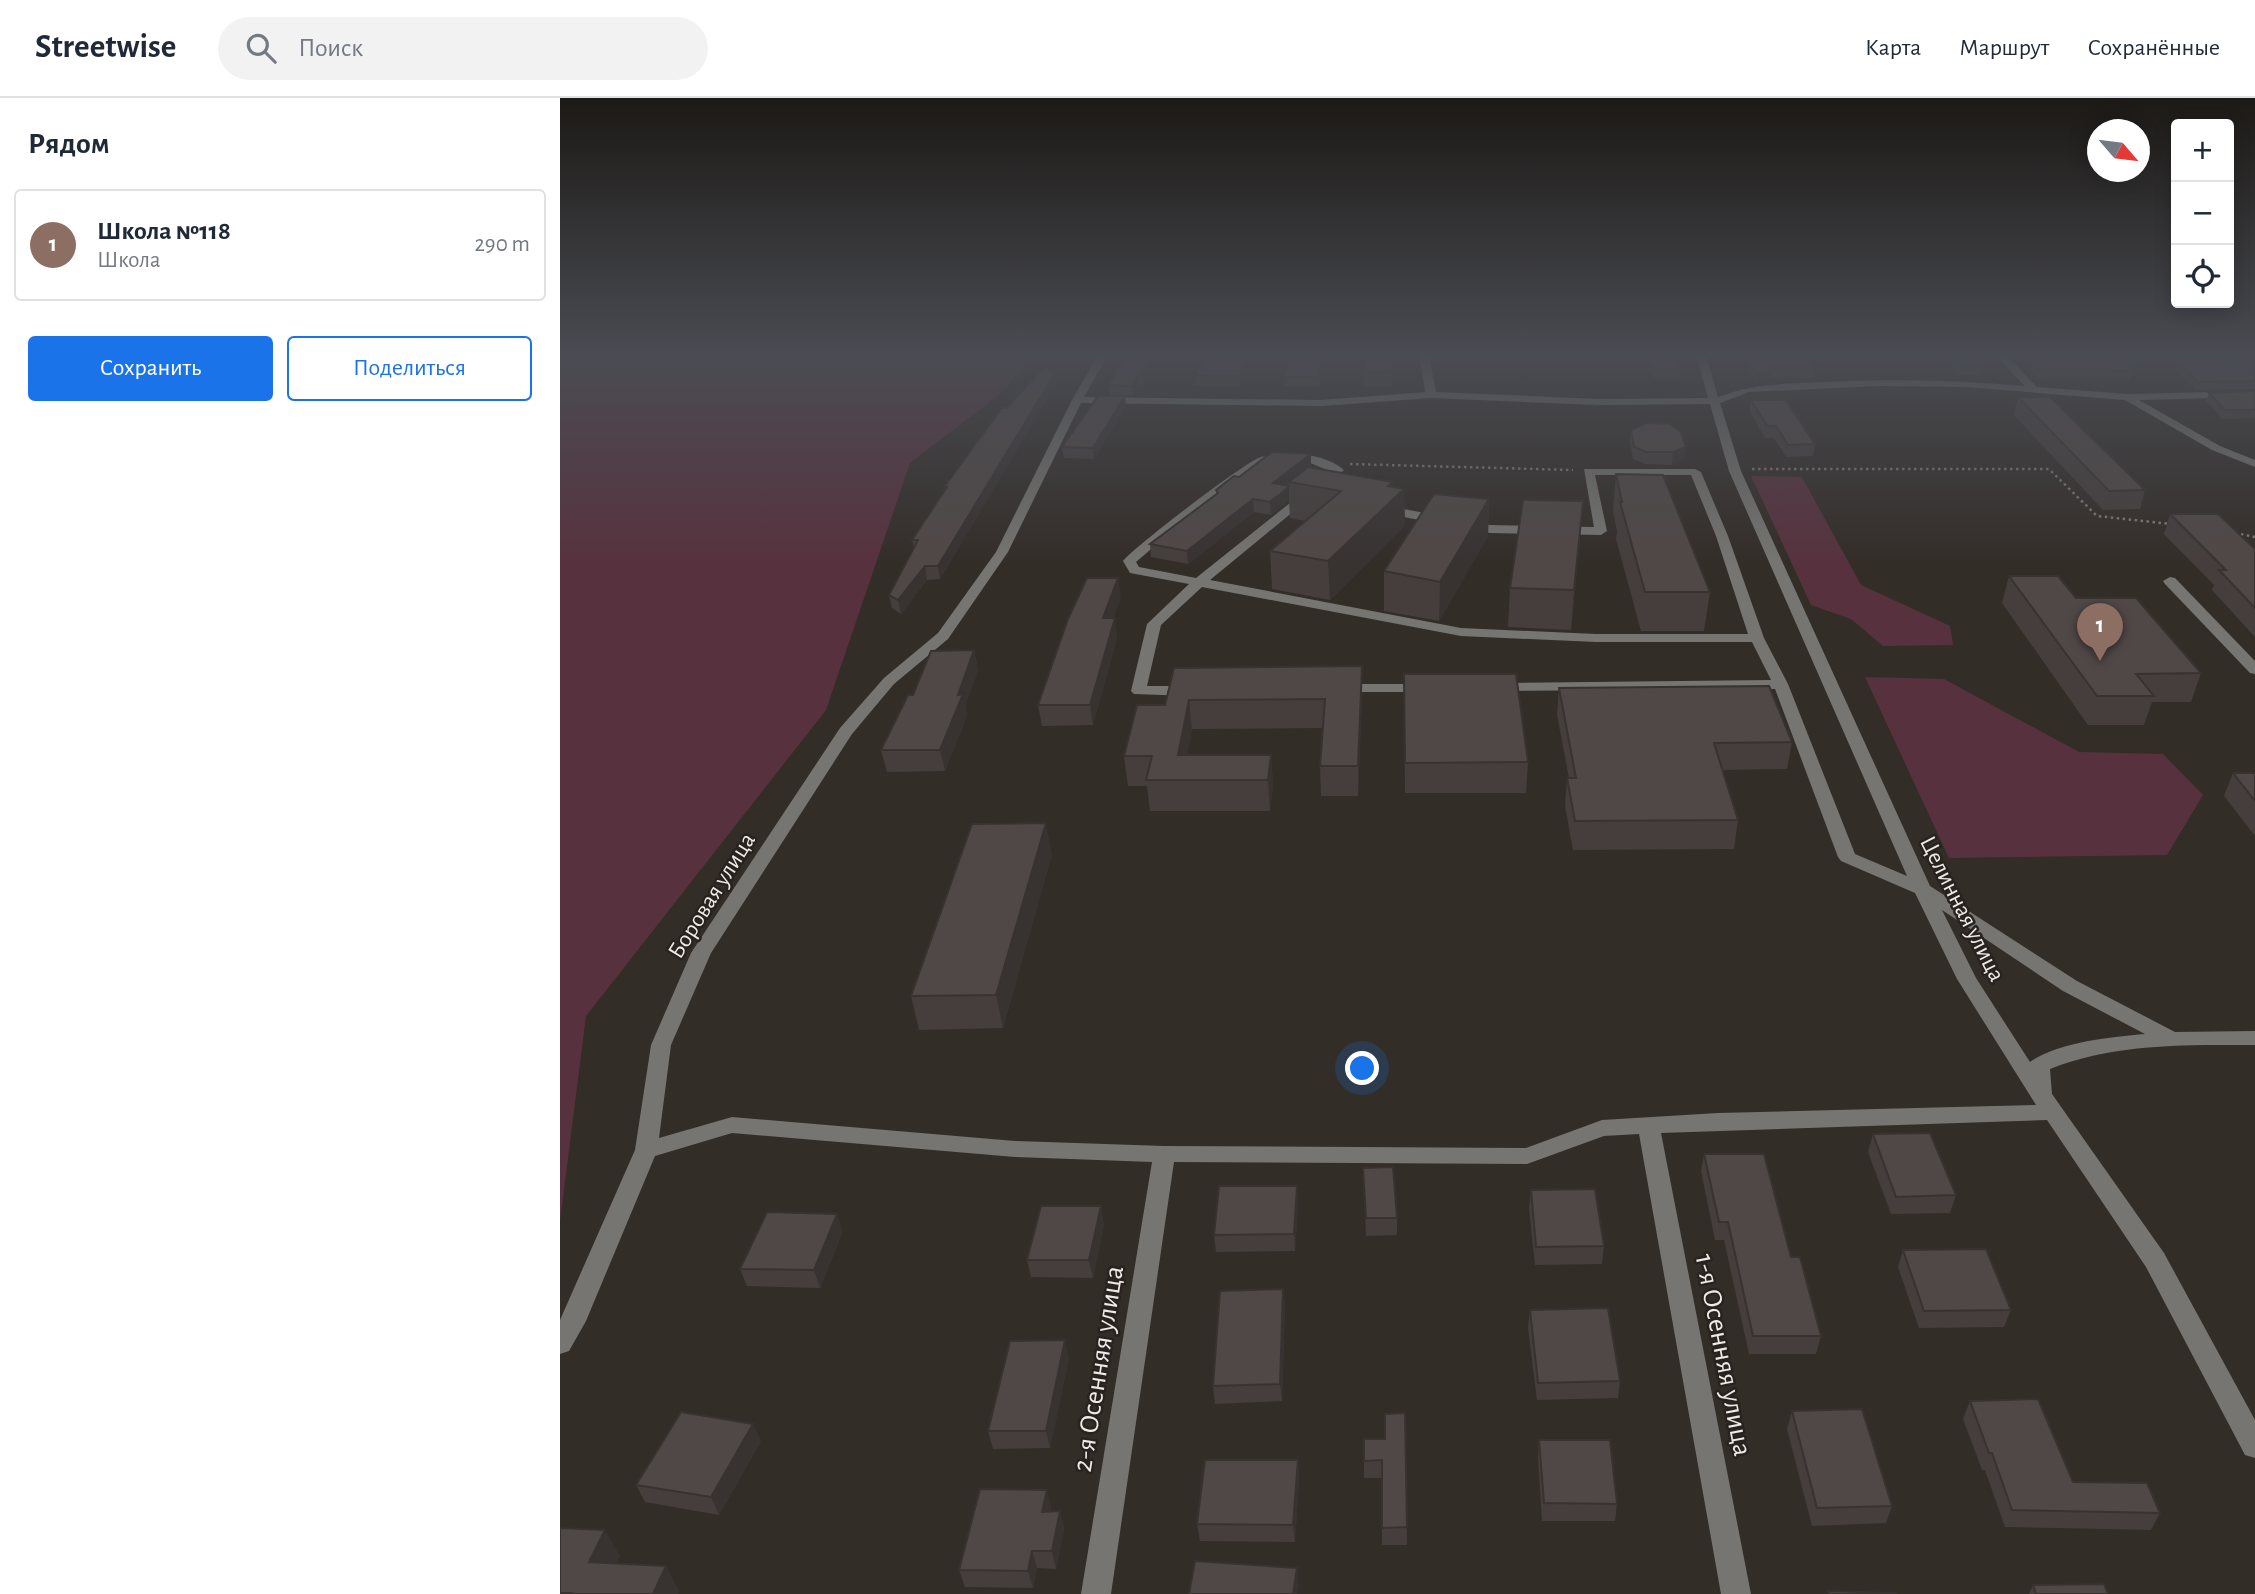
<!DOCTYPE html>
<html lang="ru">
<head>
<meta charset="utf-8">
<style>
  :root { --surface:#fff; --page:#f2f2f3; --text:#1f2937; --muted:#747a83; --line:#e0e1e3; --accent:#1a73e8 }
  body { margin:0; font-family:"Alegreya Sans",sans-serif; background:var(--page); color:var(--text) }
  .controls { position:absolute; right:21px; top:21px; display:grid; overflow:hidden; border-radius:7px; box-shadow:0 4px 18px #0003 }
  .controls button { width:63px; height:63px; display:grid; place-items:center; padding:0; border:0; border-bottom:2px solid var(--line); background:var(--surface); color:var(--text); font:35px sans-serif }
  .compass { position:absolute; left:1527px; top:21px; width:63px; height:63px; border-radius:50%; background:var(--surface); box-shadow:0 4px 18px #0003; rotate:118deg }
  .you { position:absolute; left:803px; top:971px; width:24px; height:24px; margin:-18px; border:5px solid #fff; border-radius:50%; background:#1a73e8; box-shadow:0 0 0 10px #1a73e833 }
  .badge { display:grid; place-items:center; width:46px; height:46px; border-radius:50%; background:var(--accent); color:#fff; font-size:23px; font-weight:700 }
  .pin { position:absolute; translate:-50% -58px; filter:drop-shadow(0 2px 4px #0008) }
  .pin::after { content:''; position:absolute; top:37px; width:24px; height:21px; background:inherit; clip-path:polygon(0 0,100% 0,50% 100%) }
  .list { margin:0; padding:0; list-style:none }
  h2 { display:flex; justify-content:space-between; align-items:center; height:91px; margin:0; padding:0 28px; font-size:30px }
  h2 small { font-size:23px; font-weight:400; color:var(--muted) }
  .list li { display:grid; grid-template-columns:46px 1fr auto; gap:21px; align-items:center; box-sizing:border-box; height:112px; margin:0 14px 14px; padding:0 14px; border:2px solid var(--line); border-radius:7px }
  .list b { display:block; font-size:26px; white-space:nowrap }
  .list p { margin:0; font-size:23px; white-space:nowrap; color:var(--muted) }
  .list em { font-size:23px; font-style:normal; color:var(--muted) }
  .actions { display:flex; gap:14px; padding:21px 28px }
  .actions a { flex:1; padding:16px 0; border:2px solid var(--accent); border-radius:7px; text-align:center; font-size:24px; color:var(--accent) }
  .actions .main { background:var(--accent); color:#fff }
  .icon { flex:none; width:38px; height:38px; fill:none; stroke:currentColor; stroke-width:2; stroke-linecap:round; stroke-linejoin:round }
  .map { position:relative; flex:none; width:1695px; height:1496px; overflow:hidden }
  header { display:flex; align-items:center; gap:42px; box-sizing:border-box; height:98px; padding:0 35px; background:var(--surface); border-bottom:2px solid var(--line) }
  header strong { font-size:33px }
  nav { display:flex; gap:38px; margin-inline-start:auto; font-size:24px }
  .search { width:490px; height:63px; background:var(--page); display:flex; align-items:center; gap:18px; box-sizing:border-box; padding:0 24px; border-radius:38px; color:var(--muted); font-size:26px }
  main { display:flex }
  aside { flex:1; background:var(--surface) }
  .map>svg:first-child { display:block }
</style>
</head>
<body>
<header>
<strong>Streetwise</strong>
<div class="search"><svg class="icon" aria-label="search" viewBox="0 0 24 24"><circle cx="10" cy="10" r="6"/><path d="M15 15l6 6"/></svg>Поиск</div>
<nav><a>Карта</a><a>Маршрут</a><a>Сохранённые</a></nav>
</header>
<main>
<aside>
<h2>Рядом<small></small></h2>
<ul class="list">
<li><span class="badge" style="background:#8d6e63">1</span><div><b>Школа №118</b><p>Школа</p></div><em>290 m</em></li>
</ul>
<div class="actions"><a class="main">Сохранить</a><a>Поделиться</a></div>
</aside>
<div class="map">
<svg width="1695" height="1496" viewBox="0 0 1695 1496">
  <rect width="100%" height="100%" fill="#332d28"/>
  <g fill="#57323e">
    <path d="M0,257H474L440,296L350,365L266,612L26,918L0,1123Z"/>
    <path d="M1191,378L1242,379L1301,487L1390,528L1393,547L1323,548L1291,521L1251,507Z"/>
    <path d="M1305,579L1384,581L1519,654L1603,656L1643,697L1607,757L1389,760Z"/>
  </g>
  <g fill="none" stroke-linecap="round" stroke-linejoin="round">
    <g stroke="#807b77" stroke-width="2.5" stroke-dasharray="2.5 3.5" stroke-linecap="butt">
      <path d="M790,366L1013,372"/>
      <path d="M1192,371H1489L1537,418L1611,426"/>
      <path d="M1675,435L1695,439"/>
    </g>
    <g fill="#767571" fill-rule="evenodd">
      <path d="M538,257H548L524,299L761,302L865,294L859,257H869L876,294L1039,301L1148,300L1136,257H1146L1158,299C1195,285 1226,286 1265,284C1332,281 1398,282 1465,288L1435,257H1446L1477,289L1567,296L1695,293V299L1579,302L1660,348L1695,362V369L1652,352L1565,302L1406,289L1318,288L1189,294L1160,305L1181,373L1370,788L1517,883L1615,934L1695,933V947C1626,947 1555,945 1490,971L1492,996L1604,1155L1695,1322V1360L1685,1357L1586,1169L1487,1022L1101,1035L1191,1496H1161L1079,1036L1044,1038L967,1066L614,1064L551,1496H521L592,1064L455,1059L172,1035L95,1058L26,1223L9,1253L0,1256V1222L75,1052L91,947L131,855L280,630L324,580L378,535L436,454L512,302ZM871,300L1039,307L1150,306L1169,373L1347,778L1295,756L1228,586L1204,540L1168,438L1141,374L1135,371H1024L1034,429L930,427L822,407L816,411L822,415L930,435L1041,437L1047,433L1035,377H1131L1156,438L1188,536H1036L901,530L650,482L784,372C765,355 725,352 701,359C686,363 574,449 563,463L570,475L629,486L587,526L571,593L574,596L630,598L638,593L630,588H587L601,527L642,489L901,538L1036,544H1192L1211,582L934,585L927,589L934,593L1215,591L1278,759L1281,763L1355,795L1397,881L1476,1007L1158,1015L1042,1022L966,1050L604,1048L455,1043L172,1019L99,1040L111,947L151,855L292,636L334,586L388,541L448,454L521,305L761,308ZM730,363L750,365L770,373L636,480L579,469L576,464L590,452L704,365ZM1382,812L1503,893L1585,936C1551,939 1498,944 1470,964L1416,880Z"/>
      <path d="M1610,479L1615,480L1695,563V576L1690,575L1605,486L1603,483Z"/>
      <path d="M780,586H868L875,590L868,594H775L772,591L775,588Z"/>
    </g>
  </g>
  <g fill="#453e3c">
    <path d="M565,257H693L680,288L635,287V277L642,262H596L583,286H579L573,297H550L549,287Z"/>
    <path d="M767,257L759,288H725L724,279Z"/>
    <path d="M807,257H839L832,289H803V273Z"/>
    <path d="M1085,257H1114L1120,272L1119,280H1093Z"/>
    <path d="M1182,257H1247L1255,270L1254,280H1211L1210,283L1196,286Z"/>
    <path d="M1382,257H1417L1423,265L1421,276H1396Z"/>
    <path d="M1460,257H1575L1578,261L1576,270L1569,269L1572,273L1570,282L1477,281Z"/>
    <path d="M1666,257H1695V291L1635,292L1615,270L1617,262L1673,263Z"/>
    <path d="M495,275L496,286L380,481L367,482L341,516L332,510L329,497L354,449L352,442L385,391L384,389L447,310Z"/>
    <path d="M1695,293V320L1662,321L1646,303L1649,295Z"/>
    <path d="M1458,299L1585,392L1580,411L1543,412L1454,317Z"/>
    <path d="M1191,302L1255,346L1253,358L1226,359L1214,340H1205L1190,313Z"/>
    <path d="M566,308L534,361L504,360L502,349Z"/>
    <path d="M1086,325L1124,362L1112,367L1085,366L1073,361L1070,344L1071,332Z"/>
    <path d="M751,368L750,369L833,384V389L844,391L845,427L770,502L712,491L710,453L745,423L730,420L729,402L711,417L694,414L628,466L591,459L590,446L656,396V392L679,379Z"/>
    <path d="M1056,376L1150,494L1144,533H1081L1056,441L1057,434L1053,412Z"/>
    <path d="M929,401L928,438L879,523L824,513V473Z"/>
    <path d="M1610,416L1695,451V539L1652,492L1654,487L1604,436Z"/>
    <path d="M1020,440L1011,532L948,529L950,490Z"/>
    <path d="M1449,478L1516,500L1641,575L1631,604H1592L1584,627H1528L1442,505Z"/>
    <path d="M561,499L553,520L557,540L533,627L482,628L478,607Z"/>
    <path d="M414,552L418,572L405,608L407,617L385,673L327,674L321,652L353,597Z"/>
    <path d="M614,570L802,597L798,698H761L760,668L762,630L632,631L627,657H711L713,687L710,713H590L587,688H568L564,658L605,607Z"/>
    <path d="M844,576L968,664L966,695H845Z"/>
    <path d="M999,590L1232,644L1227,671L1162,672L1178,722L1174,751L1013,752L1005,708L1007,680H1009L997,617Z"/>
    <path d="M1673,675H1695V738L1664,698Z"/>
    <path d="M492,756L443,930L359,932L351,898Z"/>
    <path d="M1313,1036L1396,1097L1390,1115L1331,1116L1308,1054Z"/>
    <path d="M1144,1056L1261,1238L1256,1256H1189L1164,1142H1155L1141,1073Z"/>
    <path d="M803,1070L837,1120V1137L806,1138Z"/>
    <path d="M971,1092L1044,1148L1042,1166L975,1167L969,1110Z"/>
    <path d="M738,1105L735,1153L656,1154L654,1137Z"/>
    <path d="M544,1126L533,1180L471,1179L467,1162Z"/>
    <path d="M283,1133L260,1190L187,1188L180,1171Z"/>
    <path d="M1343,1152L1451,1212L1444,1229L1359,1230L1338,1169Z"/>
    <path d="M723,1191L725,1208L722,1303L655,1306L653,1288Z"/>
    <path d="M970,1212L1060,1283L1058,1300L977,1302L968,1230Z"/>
    <path d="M509,1260L490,1350L433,1351L428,1333Z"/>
    <path d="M1410,1303L1513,1384L1600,1415L1591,1432L1445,1429L1425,1372H1422L1403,1321Z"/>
    <path d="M1232,1313L1332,1408L1326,1425L1252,1428L1227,1331Z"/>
    <path d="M845,1315L847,1447H822V1380H804V1341H825Z"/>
    <path d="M979,1342L1057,1406L1055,1423H982L978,1359Z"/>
    <path d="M201,1343L159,1417L85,1404L76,1387Z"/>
    <path d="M738,1362L739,1380L735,1444L640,1443L637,1426Z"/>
    <path d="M487,1392L491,1409L490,1413H500L504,1431L496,1471L477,1470L473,1490L405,1489L399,1472Z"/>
    <path d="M1473,1487L1548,1496H1469Z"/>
  </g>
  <g fill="#383231">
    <path d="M593,257H596V262L583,286L582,277Z"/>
    <path d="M688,257H693L680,288L679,278Z"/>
    <path d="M764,257H767L759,288V279Z"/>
    <path d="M836,257H839L832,289V273Z"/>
    <path d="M1212,272L1210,283L1196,286L1197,276Z"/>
    <path d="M495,275L496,286L380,481L378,468Z"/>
    <path d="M579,276V286L573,297L572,288Z"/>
    <path d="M565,298L566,308L534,361L533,350Z"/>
    <path d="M1126,349L1124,362L1112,367L1113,354Z"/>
    <path d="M751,356V368L731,384H729V386L714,398L713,385Z"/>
    <path d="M833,384V401L844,391L845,427L770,502L768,463L828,388Z"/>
    <path d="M729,389V402L711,417L710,404Z"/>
    <path d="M693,401L694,414L628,466L627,453Z"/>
    <path d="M929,401L928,438L879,523L880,484Z"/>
    <path d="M1023,403L1020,440L1011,532L1014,492Z"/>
    <path d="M365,468L367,482L341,516L338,502Z"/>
    <path d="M558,480L561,499L546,540L543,520Z"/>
    <path d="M555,520L557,540L533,627L530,607Z"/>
    <path d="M414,552L418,572L405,608L407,617L385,673L380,652L398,597Z"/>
    <path d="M802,568V597L798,698V668Z"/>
    <path d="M629,602L632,631L622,682L618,657Z"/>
    <path d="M711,657L713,687L710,713L708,682Z"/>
    <path d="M486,725L492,756L443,930L436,897Z"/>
    <path d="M737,1088L738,1105L735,1153L734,1136Z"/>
    <path d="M541,1108L544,1126L533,1180L529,1162Z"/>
    <path d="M277,1116L283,1133L260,1190L254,1172Z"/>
    <path d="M723,1191L725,1208L722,1303L720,1286Z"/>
    <path d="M505,1242L509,1260L490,1350L486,1333Z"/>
    <path d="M193,1326L201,1343L159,1417L151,1399Z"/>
    <path d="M738,1362L739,1380L735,1444L733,1427Z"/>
    <path d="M487,1392L491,1409L486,1431L482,1414Z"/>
    <path d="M500,1413L504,1431L496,1471L492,1453Z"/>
    <path d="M45,1432L60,1458L44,1490L29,1464Z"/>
    <path d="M472,1453L477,1470L473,1490L468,1473Z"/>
    <path d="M106,1468L119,1493L118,1496H93Z"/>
    <path d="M737,1470L739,1488L737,1496H733Z"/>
  </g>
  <g fill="#504846" stroke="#383231" stroke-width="2">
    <path d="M565,257H593L582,277L579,276L572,288L549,287Z"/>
    <path d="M645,257H688L679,278L635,277Z"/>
    <path d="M730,257H764L759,279H724Z"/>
    <path d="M807,257H836L832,273H803Z"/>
    <path d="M1089,257H1114L1120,272H1094Z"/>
    <path d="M1188,257H1247L1255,270H1211L1212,272L1197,276Z"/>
    <path d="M1392,257H1417L1423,265H1398Z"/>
    <path d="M1469,257H1575L1578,261L1559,260L1572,273L1479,271Z"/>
    <path d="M1678,257H1695V283L1638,284L1617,262L1685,264Z"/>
    <path d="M485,268L495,275L378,468H365L338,502L329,497L358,442H352L387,389H384L442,310H447Z"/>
    <path d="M1695,293V312H1665L1649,295Z"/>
    <path d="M538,298H565L533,350L502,349Z"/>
    <path d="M1458,299H1490L1585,392L1549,393Z"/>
    <path d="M1191,302H1226L1255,346L1228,347L1216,328H1207Z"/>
    <path d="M1086,325L1110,326L1121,334L1126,349L1113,354H1086L1074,349L1071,332Z"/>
    <path d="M712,354L751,356L713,385L729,388V389L710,404L693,401L627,453L590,446L658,395L656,392L674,378L679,379Z"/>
    <path d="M748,369L833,384L828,388L844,391L768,463L710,453L781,393L729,384Z"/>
    <path d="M1056,376L1103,377L1150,494H1085L1060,404H1062Z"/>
    <path d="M874,396L929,401L880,484L824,473Z"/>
    <path d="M963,402L1023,403L1014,492L950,490Z"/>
    <path d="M1610,416H1658L1695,451V510L1659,472H1666Z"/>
    <path d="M1449,478H1498L1516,500H1576L1641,575L1576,576L1594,598H1537Z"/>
    <path d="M527,480H558L543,520H555L530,607H478L508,521Z"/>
    <path d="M414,552L398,597L403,596L380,652H321L348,597H353L371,553Z"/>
    <path d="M802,568L798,668H760L765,601L629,602L618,657H711L708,682H586L592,658H564L577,607H605L614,570Z"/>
    <path d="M844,576H956L968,664L845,665Z"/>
    <path d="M1209,588L1232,644L1154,645L1178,722L1015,723L1007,680H1016L999,590Z"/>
    <path d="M1673,675H1695V703Z"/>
    <path d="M486,725L436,897L351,898L412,726Z"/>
    <path d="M1370,1035L1396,1097L1336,1099L1313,1036Z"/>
    <path d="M1144,1056H1204L1231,1159H1240L1261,1238H1193L1168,1124H1159Z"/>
    <path d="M833,1069L837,1120H806L803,1070Z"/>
    <path d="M659,1088H737L734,1136L654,1137Z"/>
    <path d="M1035,1091L1044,1148L976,1149L971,1092Z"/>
    <path d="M481,1108H541L529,1162H467Z"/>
    <path d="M207,1114L277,1116L254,1172L180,1171Z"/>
    <path d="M1426,1151L1451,1212L1364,1213L1343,1152Z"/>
    <path d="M723,1191L720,1286L653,1288L660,1193Z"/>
    <path d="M1048,1210L1060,1283L978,1285L970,1212Z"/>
    <path d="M505,1242L486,1333H428L450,1243Z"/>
    <path d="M1478,1301L1513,1384L1587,1385L1600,1415L1452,1412L1432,1355H1429L1410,1303Z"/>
    <path d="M1302,1311L1332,1408L1257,1410L1232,1313Z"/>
    <path d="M121,1314L193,1326L151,1399L76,1387Z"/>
    <path d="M845,1315L847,1429L822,1430V1362L804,1363V1341H825V1316Z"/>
    <path d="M979,1342H1050L1057,1406L984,1405Z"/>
    <path d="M645,1362H738L733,1427L637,1426Z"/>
    <path d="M420,1391L487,1392L482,1414L500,1413L492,1453H472L468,1473L399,1472Z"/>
    <path d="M0,1430L45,1432L29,1464L106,1468L93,1496H10L11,1495H0Z"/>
    <path d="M635,1463L737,1470L733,1496H629Z"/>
    <path d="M1544,1486L1548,1496H1476L1473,1487Z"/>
    <path d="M1268,1493L1335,1495L1336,1496H1269Z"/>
  </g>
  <linearGradient id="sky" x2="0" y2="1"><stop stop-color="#1c1916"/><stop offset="0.55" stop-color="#4a4c53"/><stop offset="1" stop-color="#4a4c53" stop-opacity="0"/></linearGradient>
  <rect width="1695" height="467" fill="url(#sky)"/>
  <g text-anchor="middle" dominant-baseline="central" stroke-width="5" stroke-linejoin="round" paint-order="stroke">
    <g font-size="24" fill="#eeeae7" stroke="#29231f">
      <text transform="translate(152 798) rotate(-58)">Боровая улица</text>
      <text transform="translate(1402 811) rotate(63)">Целинная улица</text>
    </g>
    <g font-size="28" fill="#eeeae7" stroke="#29231f">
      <text transform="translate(1163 1257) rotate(79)">1-я Осенняя улица</text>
      <text transform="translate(539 1271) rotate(-81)">2-я Осенняя улица</text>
    </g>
  </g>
</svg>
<div class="controls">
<button>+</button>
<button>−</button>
<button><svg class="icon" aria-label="locate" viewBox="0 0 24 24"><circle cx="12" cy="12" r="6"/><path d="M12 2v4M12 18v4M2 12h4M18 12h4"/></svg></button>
</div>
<svg class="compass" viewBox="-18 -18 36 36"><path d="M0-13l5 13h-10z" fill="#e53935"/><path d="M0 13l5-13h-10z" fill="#747a83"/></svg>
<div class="you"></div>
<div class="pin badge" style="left:1540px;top:563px;background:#8d6e63">1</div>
</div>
</main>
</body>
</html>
